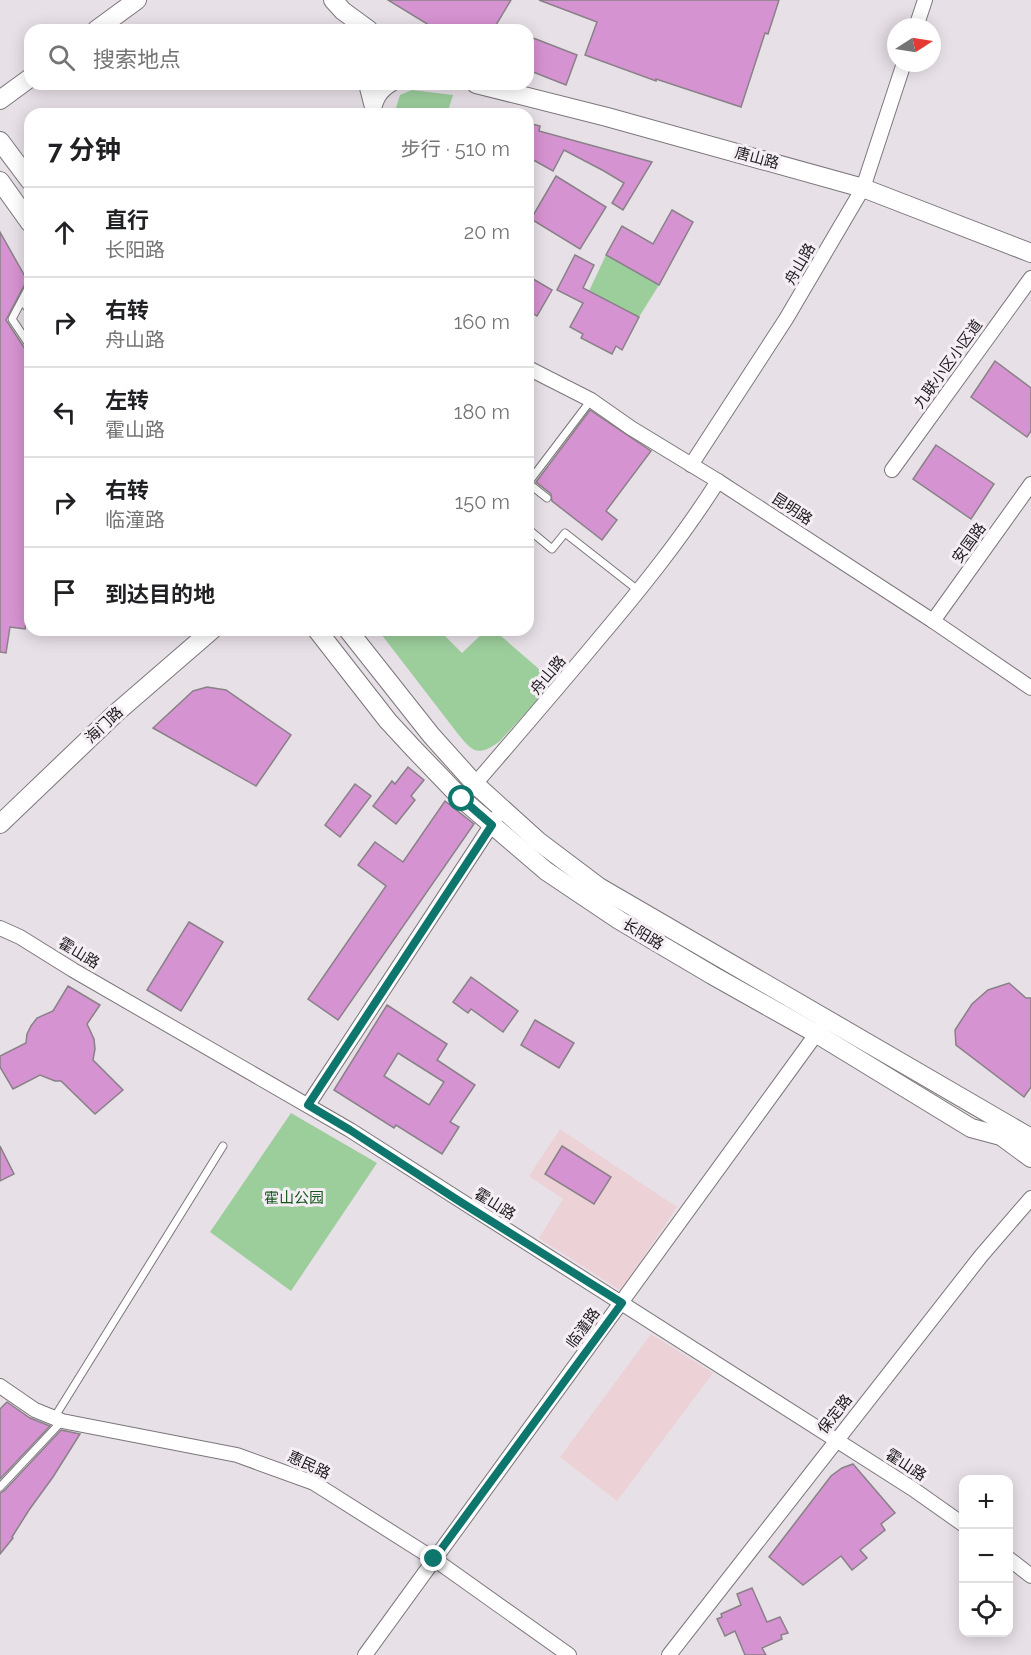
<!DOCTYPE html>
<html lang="zh">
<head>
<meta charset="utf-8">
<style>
  :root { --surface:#fff; --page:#f6f6f6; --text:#202124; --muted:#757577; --line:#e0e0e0 }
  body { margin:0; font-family:Raleway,"Noto Sans SC",sans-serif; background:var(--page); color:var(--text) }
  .controls { position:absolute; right:18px; bottom:18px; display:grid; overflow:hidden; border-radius:12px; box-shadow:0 3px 15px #0003 }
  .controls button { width:54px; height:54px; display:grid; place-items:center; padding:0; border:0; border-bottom:2px solid var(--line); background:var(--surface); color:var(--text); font:30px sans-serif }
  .compass { position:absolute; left:887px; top:18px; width:54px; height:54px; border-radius:50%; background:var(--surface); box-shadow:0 3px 15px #0003; rotate:78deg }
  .stop { position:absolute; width:18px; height:18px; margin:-14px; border:4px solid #0f766e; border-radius:50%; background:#fff }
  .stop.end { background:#0f766e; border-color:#fff; box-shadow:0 2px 6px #0008 }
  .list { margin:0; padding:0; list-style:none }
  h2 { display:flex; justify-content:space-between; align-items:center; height:78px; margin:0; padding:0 24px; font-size:26px }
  h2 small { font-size:20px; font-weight:400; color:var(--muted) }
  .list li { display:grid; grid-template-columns:39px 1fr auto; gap:18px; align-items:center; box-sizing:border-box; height:90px; padding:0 24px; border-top:2px solid var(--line) }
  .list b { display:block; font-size:22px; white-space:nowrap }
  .list p { margin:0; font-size:20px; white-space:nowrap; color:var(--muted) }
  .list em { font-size:20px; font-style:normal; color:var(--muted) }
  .icon { flex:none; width:33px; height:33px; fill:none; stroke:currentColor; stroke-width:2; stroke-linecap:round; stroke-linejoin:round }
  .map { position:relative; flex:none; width:1031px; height:1655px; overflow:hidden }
  .search { position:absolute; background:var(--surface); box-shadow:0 3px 15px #0003; left:24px; top:24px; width:510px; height:66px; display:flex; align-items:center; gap:15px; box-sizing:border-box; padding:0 21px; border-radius:18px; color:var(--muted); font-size:22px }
  .panel { position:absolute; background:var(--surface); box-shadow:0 3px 15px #0003; left:24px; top:108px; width:510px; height:528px; border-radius:18px }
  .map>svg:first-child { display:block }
</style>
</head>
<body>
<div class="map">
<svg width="1031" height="1655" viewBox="0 0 1031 1655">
  <rect width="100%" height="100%" fill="#e8e0e7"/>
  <g fill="#ecd2d7">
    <path d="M560,1129L677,1207L621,1291L539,1238L563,1199L529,1176Z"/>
    <path d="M651,1334L713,1373L617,1501L560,1457Z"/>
  </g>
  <g fill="#9cce9c">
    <path d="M412,90L453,95L447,114H394L400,95Z"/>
    <path d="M606,255L659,285L639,317L589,291Z"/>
    <path d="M378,630H439L462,653L486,630H494L554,682L499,742C477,757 473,752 458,734Z"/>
    <path d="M291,1113L377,1163L291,1291L210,1232Z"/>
  </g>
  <g fill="#d693d1" stroke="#888187" stroke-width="1.5" fill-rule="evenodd">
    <path d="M388,0H511L493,30H437Z"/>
    <path d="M539,0H779L768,34L765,33L741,107L656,79V81L585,55L597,22Z"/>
    <path d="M528,36L577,55L566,85L528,70Z"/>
    <path d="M528,123L540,126L539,131L652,162L623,210L612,203L624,183L604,171L564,150L553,171L528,157Z"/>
    <path d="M556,176L606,207L580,249L531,219Z"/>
    <path d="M672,210L693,222L659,285L606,255L622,226L653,244Z"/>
    <path d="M0,232L27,280L6,320L25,349L30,352V597L25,629L10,627L6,653L0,652Z"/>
    <path d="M575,255L594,265L583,288L639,317L622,350L616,346L612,354L581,338L583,334L570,327L583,303L557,290Z"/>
    <path d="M528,276L552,290L537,316L528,310Z"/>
    <path d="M995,361L1031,388V431L1027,437L971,397Z"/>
    <path d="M590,410L651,451L606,511L617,520L602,540L552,501L551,494L536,482Z"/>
    <path d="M936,445L994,484L971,519L913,479Z"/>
    <path d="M207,687L226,690L291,735L256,786L153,728L193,691Z"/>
    <path d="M408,767L424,780L411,796L415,800L396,824L373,806L392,781L395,784Z"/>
    <path d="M355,784L371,796L340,837L325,825Z"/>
    <path d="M445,801L474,824L338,1020L308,999L386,886L358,865L375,842L403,862Z"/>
    <path d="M189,922L223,942L181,1011L147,990Z"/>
    <path d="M471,977L518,1011L503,1032L471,1009L468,1013L453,1002Z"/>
    <path d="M1009,983L1026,998H1031V1087L1024,1097L956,1045L955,1030L972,1004L988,990Z"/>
    <path d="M68,986L100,1005L87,1024L94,1039L95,1049L93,1060L123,1090L95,1114L61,1081H55L40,1075L13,1089L0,1067V1056L26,1043L27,1034L31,1026L37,1018L53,1011Z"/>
    <path d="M387,1005L447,1044L437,1060L475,1085L450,1122L459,1127L442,1154L396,1125L394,1128L334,1090ZM398,1053L444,1082L429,1105L384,1076Z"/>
    <path d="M535,1020L574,1043L559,1068L521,1045Z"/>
    <path d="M0,1146L14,1174L0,1181Z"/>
    <path d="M562,1146L611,1177L594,1204L545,1174Z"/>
    <path d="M7,1402L30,1418L50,1426L0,1479V1409Z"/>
    <path d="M61,1430L80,1434L53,1477L29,1510L12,1537L13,1538L0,1554V1493L4,1491Z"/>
    <path d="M853,1464L895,1513L881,1524L885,1530L860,1550L867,1558L852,1570L841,1556L803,1585L769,1557L831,1476L842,1468Z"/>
    <path d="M752,1588L767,1622L780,1617L788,1633L781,1635L782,1639L762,1648L766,1655H745L735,1631L725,1636L717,1619L722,1617L721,1614L741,1605L737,1594Z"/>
  </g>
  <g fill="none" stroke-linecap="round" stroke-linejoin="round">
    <g stroke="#7c767b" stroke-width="9">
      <g id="lane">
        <path d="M30,285L12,319L30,346"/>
        <path d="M22,301L30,311"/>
        <path d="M547,498L528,483L591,400"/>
        <path d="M528,529L552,549L565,533L639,591"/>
        <path d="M54,1418L223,1146"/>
        <path d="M0,1487L62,1421"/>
      </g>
    </g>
    <g stroke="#7c767b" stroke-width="16">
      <g id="street">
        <path d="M916,27L925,0"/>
        <path d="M366,84L373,111"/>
        <path d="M373,113C376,99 380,91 392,84"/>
        <path d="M528,368L591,400L631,428L718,481L933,621L1031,688"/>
        <path d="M691,465L786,319L863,188L904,63"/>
        <path d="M892,470L1031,278"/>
        <path d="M933,621L1031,484"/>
        <path d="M462,799C507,747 552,695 596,642C640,590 682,538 718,481"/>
        <path d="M0,928L20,937L73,970L350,1130L913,1489L964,1525"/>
        <path d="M308,1105L496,818"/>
        <path d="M0,1386L35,1410L62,1421L237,1455L314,1483L434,1559L569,1655"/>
        <path d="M1008,1558L1031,1576"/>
        <path d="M365,1655L822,1026"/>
        <path d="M669,1655L981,1256L1031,1198"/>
      </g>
    </g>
    <g stroke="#7c767b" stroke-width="20">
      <g id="secondary">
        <path d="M333,0L343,11L369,30"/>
        <path d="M96,30L137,0"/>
        <path d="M476,84L607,117L863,188L1031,253"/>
        <path d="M0,100L30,78"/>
        <path d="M0,141L30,181"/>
        <path d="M0,181L30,223"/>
        <path d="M317,630L388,721L413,748L462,799L546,871L619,920L712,975L817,1034L971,1128L1001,1136L1031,1158"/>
        <path d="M348,630L431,735L475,784L538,841L599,887L1031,1138"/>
        <path d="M0,824L116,713L212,630"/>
      </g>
    </g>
    <use href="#lane" stroke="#fff" stroke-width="7"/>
    <use href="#street" stroke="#fff" stroke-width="14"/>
    <use href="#secondary" stroke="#fff" stroke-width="18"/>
  </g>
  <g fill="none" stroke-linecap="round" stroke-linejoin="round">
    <path stroke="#0f766e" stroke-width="8" d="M434,1559L622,1303L459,1201L350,1130L308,1105L492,825L462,799"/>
  </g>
  <g text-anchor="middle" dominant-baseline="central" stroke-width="6" stroke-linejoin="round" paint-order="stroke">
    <g font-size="15" fill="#1c1a1c" stroke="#f5eef4">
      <text transform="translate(757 158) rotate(15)">唐山路</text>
      <text transform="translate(800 264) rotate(-60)">舟山路</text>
      <text transform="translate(948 364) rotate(-54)">九联小区小区道</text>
      <text transform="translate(792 509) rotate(33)">昆明路</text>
      <text transform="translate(969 543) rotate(-54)">安国路</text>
      <text transform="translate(548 675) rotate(-50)">舟山路</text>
      <text transform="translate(104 725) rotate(-43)">海门路</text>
      <text transform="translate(643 934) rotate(31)">长阳路</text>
      <text transform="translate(79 953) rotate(31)">霍山路</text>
      <text transform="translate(495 1204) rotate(32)">霍山路</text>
      <text transform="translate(583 1328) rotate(-54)">临潼路</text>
      <text transform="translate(835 1414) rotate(-52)">保定路</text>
      <text transform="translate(309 1465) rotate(25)">惠民路</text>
      <text transform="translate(906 1465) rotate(33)">霍山路</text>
    </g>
    <g font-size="15" fill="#13571b" stroke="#f5eef4">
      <text x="294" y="1198">霍山公园</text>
    </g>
  </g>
</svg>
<div class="controls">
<button>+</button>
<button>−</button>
<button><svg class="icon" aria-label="locate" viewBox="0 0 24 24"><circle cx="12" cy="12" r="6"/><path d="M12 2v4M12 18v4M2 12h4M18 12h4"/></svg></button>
</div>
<svg class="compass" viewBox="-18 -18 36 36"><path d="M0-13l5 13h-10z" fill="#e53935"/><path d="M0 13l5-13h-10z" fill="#757577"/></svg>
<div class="stop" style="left:462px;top:799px"></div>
<div class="stop end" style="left:434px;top:1559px"></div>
<div class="search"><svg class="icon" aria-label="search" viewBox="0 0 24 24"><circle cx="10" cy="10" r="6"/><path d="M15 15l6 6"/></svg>搜索地点</div>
<section class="panel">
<h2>7 分钟<small>步行 · 510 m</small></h2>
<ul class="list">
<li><svg class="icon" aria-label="ahead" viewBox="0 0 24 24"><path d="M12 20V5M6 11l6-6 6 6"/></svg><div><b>直行</b><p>长阳路</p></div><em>20 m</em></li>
<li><svg class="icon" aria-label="right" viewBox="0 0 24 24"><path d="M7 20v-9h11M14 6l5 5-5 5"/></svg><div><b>右转</b><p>舟山路</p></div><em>160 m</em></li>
<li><svg class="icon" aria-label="left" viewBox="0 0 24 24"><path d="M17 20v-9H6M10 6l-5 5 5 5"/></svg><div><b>左转</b><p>霍山路</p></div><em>180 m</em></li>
<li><svg class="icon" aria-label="right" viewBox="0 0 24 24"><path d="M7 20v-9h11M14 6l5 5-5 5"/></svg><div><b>右转</b><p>临潼路</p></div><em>150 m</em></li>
<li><svg class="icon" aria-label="arrive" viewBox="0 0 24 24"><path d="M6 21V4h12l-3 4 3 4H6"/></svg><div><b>到达目的地</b></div></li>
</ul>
</section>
</div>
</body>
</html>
